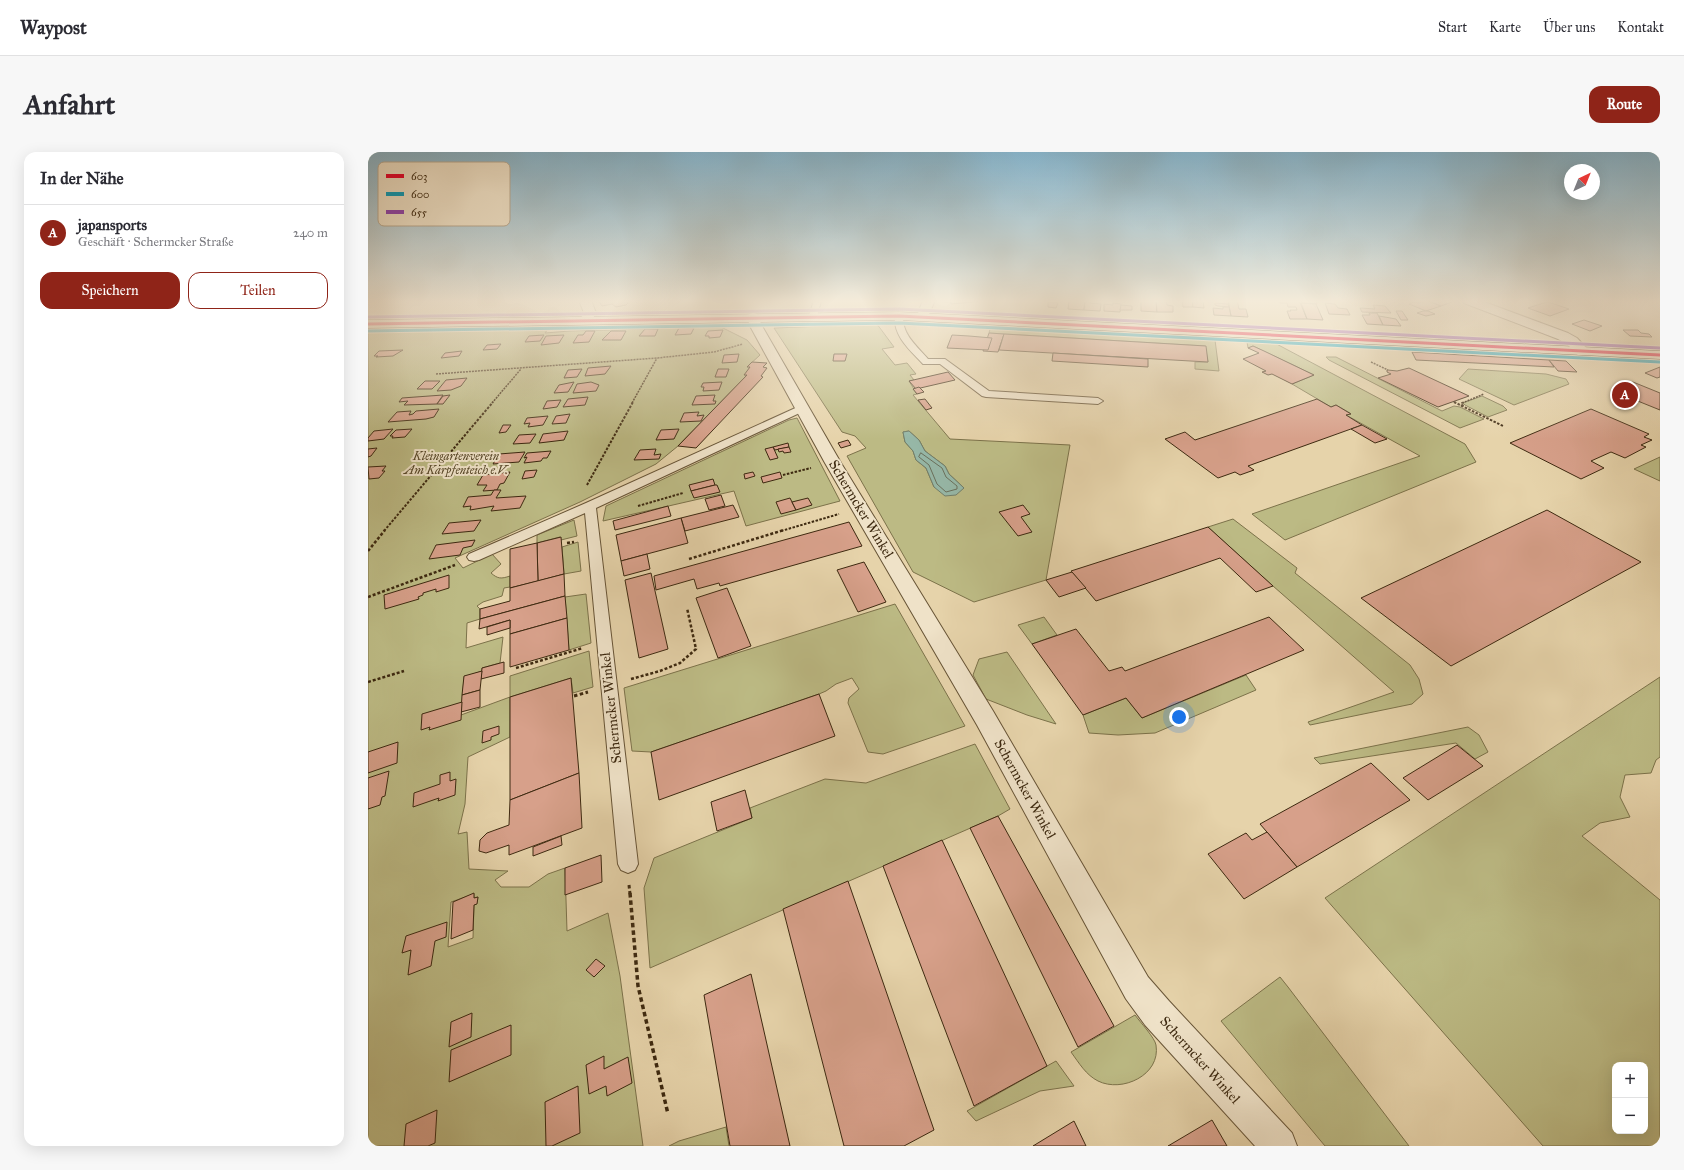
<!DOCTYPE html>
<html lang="de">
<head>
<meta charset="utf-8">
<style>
  :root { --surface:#fff; --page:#f7f7f7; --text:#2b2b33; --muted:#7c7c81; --line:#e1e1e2; --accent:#8f2418 }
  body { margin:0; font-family:"IM FELL Great Primer",serif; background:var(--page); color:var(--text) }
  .controls { position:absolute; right:12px; bottom:12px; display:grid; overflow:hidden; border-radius:8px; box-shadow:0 4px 16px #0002 }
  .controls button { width:36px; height:36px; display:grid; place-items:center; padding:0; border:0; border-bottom:1px solid var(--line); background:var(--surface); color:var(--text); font:20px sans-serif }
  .compass { position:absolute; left:1196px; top:12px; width:36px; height:36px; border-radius:50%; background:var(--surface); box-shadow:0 4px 16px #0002; rotate:43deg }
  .you { position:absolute; left:811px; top:565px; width:14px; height:14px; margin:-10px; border:3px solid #fff; border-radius:50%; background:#1a73e8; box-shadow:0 0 0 6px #1a73e833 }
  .badge { display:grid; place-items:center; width:26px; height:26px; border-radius:50%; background:var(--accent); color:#fff; font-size:13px; font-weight:700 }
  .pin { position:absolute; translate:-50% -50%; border:2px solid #fff; box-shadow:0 1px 4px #0006 }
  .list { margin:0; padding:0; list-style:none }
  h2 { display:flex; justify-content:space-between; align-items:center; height:52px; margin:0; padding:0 16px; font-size:17px }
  h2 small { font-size:13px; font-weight:400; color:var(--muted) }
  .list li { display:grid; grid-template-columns:26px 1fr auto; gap:12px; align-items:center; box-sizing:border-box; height:56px; padding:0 16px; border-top:1px solid var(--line) }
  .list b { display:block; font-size:15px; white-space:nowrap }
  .list p { margin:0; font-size:13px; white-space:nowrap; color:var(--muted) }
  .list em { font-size:13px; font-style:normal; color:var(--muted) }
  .actions { display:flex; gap:8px; padding:12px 16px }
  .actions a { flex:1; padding:9px 0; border:1px solid var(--accent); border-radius:12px; text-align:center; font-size:14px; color:var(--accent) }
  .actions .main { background:var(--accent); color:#fff }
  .map { position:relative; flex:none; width:1292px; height:994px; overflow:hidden; border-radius:12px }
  header { display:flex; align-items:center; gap:24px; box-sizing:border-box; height:56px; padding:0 20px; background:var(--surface); border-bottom:1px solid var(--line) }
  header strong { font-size:19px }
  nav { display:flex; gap:22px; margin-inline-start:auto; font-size:14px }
  .intro { display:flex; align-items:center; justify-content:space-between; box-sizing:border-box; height:96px; padding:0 24px }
  h1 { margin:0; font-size:28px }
  .button { padding:10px 18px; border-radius:12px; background:var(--accent); color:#fff; font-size:14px; font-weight:700 }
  main { display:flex; gap:24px; padding:0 24px }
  aside { flex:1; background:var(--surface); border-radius:12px; box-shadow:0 4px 16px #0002 }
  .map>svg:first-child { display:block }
</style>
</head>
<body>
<header>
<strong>Waypost</strong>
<nav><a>Start</a><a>Karte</a><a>Über uns</a><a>Kontakt</a></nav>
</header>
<div class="intro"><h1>Anfahrt</h1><a class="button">Route</a></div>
<main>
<aside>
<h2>In der Nähe<small></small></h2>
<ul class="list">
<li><span class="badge">A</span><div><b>japansports</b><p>Geschäft · Schermcker Straße</p></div><em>240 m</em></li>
</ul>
<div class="actions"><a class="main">Speichern</a><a>Teilen</a></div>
</aside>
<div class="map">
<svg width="1292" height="994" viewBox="0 0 1292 994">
  <rect width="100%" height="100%" fill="#e6d3aa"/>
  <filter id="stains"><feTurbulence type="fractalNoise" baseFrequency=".005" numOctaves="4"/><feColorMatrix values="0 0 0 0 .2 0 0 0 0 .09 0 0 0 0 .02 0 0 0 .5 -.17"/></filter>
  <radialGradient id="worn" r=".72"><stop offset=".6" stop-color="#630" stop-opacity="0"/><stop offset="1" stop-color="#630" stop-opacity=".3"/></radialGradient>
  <g fill="#bcba84" stroke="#7c724a" fill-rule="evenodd">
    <path d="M575,159L640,162L639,165L586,162Z"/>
    <path d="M558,169L594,171L597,173L594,175L549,172Z"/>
    <path d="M771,169L818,171L816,175L771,172L769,170Z"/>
    <path d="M509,172L526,195L514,197L527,213L539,211L548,222L542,223L546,228L541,229L549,242L545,243L582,287L702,293L678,428L606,450L545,420L479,304L498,296L487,284L474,280L406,176ZM541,279L551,288L557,299L577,314L581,322L596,336L566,335L558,316L548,308L545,299L537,290L535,280Z"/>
    <path d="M618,172L648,173V176L690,179V175L846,183L901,188L1097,292L1108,310L917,388L884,362L1052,304L978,263L982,261L968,253L963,255L924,232L946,223L885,194L880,196L879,190L847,188L851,219L827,217V210H840L837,194L621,181L622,177L611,175V174Z"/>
    <path d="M31,175L26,180L180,177L177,181L202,179L353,175L379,188L392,203L380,214L382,215L377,223H379L310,294L288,312L212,350L87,406L95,416L124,402L133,412L123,421C130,427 133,427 142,424V435L136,436L134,444L115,450L109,454L112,457V467L99,471L98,496L135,485L132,511L114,516V519L96,525L93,563L142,545V524L221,499L225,535L205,541L203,526L142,545V585L100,605L97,652L90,682L99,680L101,717L140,719L127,728L133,735H161L180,722L197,716L199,779L240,761L252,824L275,994H0V176ZM106,742V746L110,745L109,751L106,753L105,786L80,795L83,750Z"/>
    <path d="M958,205H968L1074,259L1086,254L1092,255L1116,267L1092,276L961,208Z"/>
    <path d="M1100,217L1178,222L1198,227L1201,232L1146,253L1091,227Z"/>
    <path d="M1114,244L1135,254L1139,258L1120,265L1097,253L1095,251Z"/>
    <path d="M429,266L472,349L378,374L366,339L235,369L238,354L421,268Z"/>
    <path d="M1292,305V329L1266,317Z"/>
    <path d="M865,367L929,416L927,421L1042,513L1051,527L1055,542L1044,552L942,573L940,570L1026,540L905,434L840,375Z"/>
    <path d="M206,368L209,384L193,388L192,385L169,391V383Z"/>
    <path d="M210,390L213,419L196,422L194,395Z"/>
    <path d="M218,442L223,491L201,498L197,445Z"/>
    <path d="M527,452L597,574L515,602L500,600L480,551L481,546L491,537L484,526L468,532L458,539L451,542L283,600L264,599L256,536Z"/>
    <path d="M676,465L689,483L664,492L650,473Z"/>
    <path d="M639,500L688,572L659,563L618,547L605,523L611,507Z"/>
    <path d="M878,523L888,538L787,581L750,583L721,581L715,563L758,546L774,566Z"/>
    <path d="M1292,525V605L1288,608L1283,621L1257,623L1252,645L1262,665L1232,671L1214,684L1292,748V994H1175L957,746ZM1247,913H1277V979H1247Z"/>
    <path d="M1100,575L1111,583L1120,600L1107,607L1088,591L952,612L946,606Z"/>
    <path d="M607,592L642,657L630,664L282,816L276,736L286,706L384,666L382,656L457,627L498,631Z"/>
    <path d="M912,825L920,835L1041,994H957L853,869Z"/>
    <path d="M767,863C772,870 787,886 788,893C793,923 754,941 730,929C718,923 711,911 703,900Z"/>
    <path d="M688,909L706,934L672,939L608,969L599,959Z"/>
    <path d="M358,975L361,994H301L311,989Z"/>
  </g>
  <path fill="#96b8a8" stroke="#727f6b" d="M541,279L551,288L557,299L577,314L581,322L596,336L588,343L577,344L566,335L558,316L548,308L545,299L537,290L535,280Z"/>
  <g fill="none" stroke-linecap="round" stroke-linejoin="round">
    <path stroke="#6a705c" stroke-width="1" d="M553,301L574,316L578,325L589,334V337L578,340L569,332L561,313L551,305Z"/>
  </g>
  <g fill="#d7a08a" stroke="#3d2910">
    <path d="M230,148H263L259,150L260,151L258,153L248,155L244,152L234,154Z"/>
    <path d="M575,148H615V149L583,152V150H576Z"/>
    <path d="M701,148H717L716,158L700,157Z"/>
    <path d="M717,148H723L722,151L733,152L732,159L716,158Z"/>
    <path d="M773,148H788L789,160L773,159Z"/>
    <path d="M788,148H803L798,149L799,153L805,154V160H789Z"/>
    <path d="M814,148H824L825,155H815Z"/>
    <path d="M824,148H835L836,156L825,155Z"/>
    <path d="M860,148H869L871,157H878L880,165L863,164Z"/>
    <path d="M911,148H931L939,167H922L919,159H923L922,158H929L928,155H920L919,151H912Z"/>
    <path d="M933,148H948L949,152L934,151Z"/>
    <path d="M1051,148H1058L1073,154L1058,159L1041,152L1046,150L1051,151L1056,150Z"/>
    <path d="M1058,148H1080L1084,150L1073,154Z"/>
    <path d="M680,150L690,151L688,156L680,155Z"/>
    <path d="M1179,150L1183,151L1201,157L1182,164L1160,156Z"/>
    <path d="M745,151L753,152L752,160L736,159V152L745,153Z"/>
    <path d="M847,151L860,152L861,155L850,154L847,153Z"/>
    <path d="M933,151L948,152L955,168L939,167Z"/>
    <path d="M957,151L967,152L970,156L979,157L982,163L961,162Z"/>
    <path d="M753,153L764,154V158H752Z"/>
    <path d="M1005,153L1017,154L1023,161L994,160L992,156L1007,157Z"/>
    <path d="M855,155H861L863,164L846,163L845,156L855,157Z"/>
    <path d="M1028,159H1034L1040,168H1033Z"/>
    <path d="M1055,159H1060L1067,162L1058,164L1049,161Z"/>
    <path d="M1001,161H1009L1015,173L999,172L994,163H1002Z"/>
    <path d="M1011,164L1028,167L1033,174L1015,173Z"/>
    <path d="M1216,168L1234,174L1222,179L1204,172Z"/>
    <path d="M311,176H326L323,182L307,183Z"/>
    <path d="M277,177H290L287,184H271Z"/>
    <path d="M355,178L352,185L341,186V184H337L340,179Z"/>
    <path d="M1255,178H1270L1273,181L1281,182L1284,185L1262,184Z"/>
    <path d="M218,179H227L221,190L205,191L210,183H215Z"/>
    <path d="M243,179H258L253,188H234Z"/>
    <path d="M621,181L636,182L630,200L615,199Z"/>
    <path d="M636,182L838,194L840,210L631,198Z"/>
    <path d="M176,183L172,189L157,190L161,184Z"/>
    <path d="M196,183L191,191L173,193L178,184Z"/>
    <path d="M584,183L601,184L624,186L620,198L579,196Z"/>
    <path d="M133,192L129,197L115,198L119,193Z"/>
    <path d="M885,194L896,199L946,223L924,232L904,222L900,223L894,220L898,219L875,207L891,201L880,196Z"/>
    <path d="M35,198L25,204L8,205L10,204H6L11,199Z"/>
    <path d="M94,199L91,204L73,206L77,201Z"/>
    <path d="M1044,200L1181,208L1186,215L1048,208Z"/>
    <path d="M685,201L780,207V215L684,209Z"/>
    <path d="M371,202L369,210L354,211L356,203Z"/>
    <path d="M466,202H479L477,209H465Z"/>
    <path d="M1181,208L1198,209L1209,220L1190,219Z"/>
    <path d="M384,210L399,211L395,215L399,216L393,224L395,225L328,296L310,294L379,223H376L382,215H379Z"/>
    <path d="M243,214L237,222L217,224L220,216Z"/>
    <path d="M1292,215V225L1289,226L1277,221Z"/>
    <path d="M1041,216L1101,244L1070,255L1010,226L1023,222L1019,220V218H1020L1029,219Z"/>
    <path d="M214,217L209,225L196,226L200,218Z"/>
    <path d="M350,217H361L358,225H347Z"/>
    <path d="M580,220L587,228L548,237L541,229Z"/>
    <path d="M99,226L93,234L83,238L69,239L78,228Z"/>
    <path d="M57,229H72L64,237H49Z"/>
    <path d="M206,230L200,240L186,241L191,233Z"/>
    <path d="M223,230L231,233L228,239L205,241L209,232Z"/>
    <path d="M354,230L351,238L335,239L336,235H333L335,231Z"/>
    <path d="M1265,230L1292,241V258L1245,239Z"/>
    <path d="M551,235L556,240L549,242L545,237Z"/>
    <path d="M75,243L69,252L36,253L40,249L31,250L34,246Z"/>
    <path d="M82,243L75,252H69L75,244Z"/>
    <path d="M347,243L345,249H348L347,252L324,253L328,244Z"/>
    <path d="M220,245L217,253L195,255L200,247Z"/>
    <path d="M557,247L564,256L558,258L550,248Z"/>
    <path d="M949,247L963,255L968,253L983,262L978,263L994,273L880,314L886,318L872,323L867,320L850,326L797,287L817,280L827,288Z"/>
    <path d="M193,248L189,255L175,257L179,249Z"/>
    <path d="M71,257L66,265L58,267L20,270L29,260L43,259L41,263L45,262L48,259Z"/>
    <path d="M1223,257L1281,282L1276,285L1284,288L1273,293L1278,295L1257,306L1243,300L1223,309L1236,316L1213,327L1142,291Z"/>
    <path d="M331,260L329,264L336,263L333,269L312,270L316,261Z"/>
    <path d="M202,262L198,271L184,272L188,264Z"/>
    <path d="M180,264L175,273L160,275L162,271L156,272L159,266Z"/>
    <path d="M135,273H143L138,280L131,281Z"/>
    <path d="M994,273L1019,287L1007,291L983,277Z"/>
    <path d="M25,277L16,287L0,289V286L6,279Z"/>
    <path d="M44,277L37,285L24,286L25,284H22L28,278Z"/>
    <path d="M311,277L306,287L288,288L293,278Z"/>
    <path d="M200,279L196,288L171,291L175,282Z"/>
    <path d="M168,282L162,291L145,292L151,283Z"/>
    <path d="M480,288L483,293L473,296L470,291Z"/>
    <path d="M420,291L421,295L407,298L405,295Z"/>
    <path d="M405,295L410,306L402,308L397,297Z"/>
    <path d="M421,295L423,300L416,301L415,299L411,300L410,297Z"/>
    <path d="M9,296L3,304L0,305V297Z"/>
    <path d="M288,297L286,303L293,302L291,307L266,308L272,298Z"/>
    <path d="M183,299L179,306H175L173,309L156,311L159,305L156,306L159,301Z"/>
    <path d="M157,300L151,310L125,312L131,302Z"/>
    <path d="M18,314L14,319H17L11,326L1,327L0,315Z"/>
    <path d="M169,318L166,325L154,327L157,319Z"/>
    <path d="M142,320L136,331L132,332L129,338L115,339L119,333H109L115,323Z"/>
    <path d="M385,320L387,324L377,327L376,322Z"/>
    <path d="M412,320L414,326L395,331L393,325Z"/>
    <path d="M345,327L347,333L323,339L321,333Z"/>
    <path d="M347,333H349L352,340L326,346L323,339Z"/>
    <path d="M126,338H133L128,346L158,344L152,356L123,359L126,354L102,358L103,354L95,355L100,345L123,343Z"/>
    <path d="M353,343L357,354L341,358L337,347Z"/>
    <path d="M422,346L428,358L413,362L408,350Z"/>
    <path d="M440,346L444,353L428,358L424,350Z"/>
    <path d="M365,353L371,365L317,379L313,366Z"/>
    <path d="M655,353L662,362L653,365L664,380L650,384L631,360Z"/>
    <path d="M300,354L303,364L247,378L245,369Z"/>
    <path d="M1179,358L1273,410L1083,514L993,446Z"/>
    <path d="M313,366L320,391L253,409L248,383Z"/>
    <path d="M113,368L106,379L74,382L81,371Z"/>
    <path d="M481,370L494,394L352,434L351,431L329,437L326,427L288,438L286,424Z"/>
    <path d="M840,375L905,434L888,440L852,406L728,449L703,419Z"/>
    <path d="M193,385L196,422L170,429L169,391Z"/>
    <path d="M107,388L104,394L95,396L92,403L61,407L68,393Z"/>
    <path d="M169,391L170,429L142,436V397Z"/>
    <path d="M279,402L282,417L256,424L253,409Z"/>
    <path d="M496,410L518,450L490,460L469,418Z"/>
    <path d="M704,420L718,436L691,445L678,428Z"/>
    <path d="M283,421L300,497L271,506L257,428Z"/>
    <path d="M196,422L197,444L112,467V457L142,449V436Z"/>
    <path d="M81,423V436L68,440V437L55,441V443L50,445L51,447L17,457L16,443Z"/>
    <path d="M359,436L383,494L350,506L328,446Z"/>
    <path d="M197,444L199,466L142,482V468L111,477L112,467Z"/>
    <path d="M901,465L936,498L774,566L758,546L715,563L664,492L708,477L741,519L754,515L757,519Z"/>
    <path d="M199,466L201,498L142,515V482Z"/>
    <path d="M142,468V476L119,483V475Z"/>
    <path d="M136,510V521L113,527L114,516Z"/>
    <path d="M114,519L112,538L94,543L96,524Z"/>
    <path d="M203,526L211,621L142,648V545Z"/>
    <path d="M112,538V555L93,560L94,543Z"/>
    <path d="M451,542L467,584L291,648L283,600Z"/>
    <path d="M94,550L93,568L61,578L62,575L53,578L54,562Z"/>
    <path d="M131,574V582L123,585V588L114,591L115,579Z"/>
    <path d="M30,590L29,611L0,621V600Z"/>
    <path d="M1089,593L1115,614L1060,648L1035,626Z"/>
    <path d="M1003,611L1042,648L929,715L892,672Z"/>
    <path d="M21,619L17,644L14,645L12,653L0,657V626Z"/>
    <path d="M82,620V629L88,627L87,643L70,649L71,646L45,655L46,641L72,632V623Z"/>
    <path d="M211,621L214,676L141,703V693L118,701L111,699L112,688L119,681L141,673L142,648Z"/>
    <path d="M377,638L384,666L349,679L343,650Z"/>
    <path d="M630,664L746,874L710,895L602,676Z"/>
    <path d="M899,680L929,715L876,747L840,702L878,681L884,688Z"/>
    <path d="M193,684L194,693L165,704V695Z"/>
    <path d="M574,688L679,914L606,954L515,714Z"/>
    <path d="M233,703L234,730L197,743V716Z"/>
    <path d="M480,729L566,978L536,994H476L415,757Z"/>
    <path d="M106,741V746L110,745L109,752L106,753L105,778L83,787L85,750Z"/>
    <path d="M79,770L78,785L67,789L63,814L40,823L43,798L34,801L38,784Z"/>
    <path d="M228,807L237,814L226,825L218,818Z"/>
    <path d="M383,822L422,994H362L336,843Z"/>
    <path d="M104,861L103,885L81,895L83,870Z"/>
    <path d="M143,873V903L81,930L83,898Z"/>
    <path d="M236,904V917L260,905L264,931L239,944L238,934L221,942L218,913Z"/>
    <path d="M210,934L212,981L184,994H178L177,950Z"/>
    <path d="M69,958L67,991L60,994H36L38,972Z"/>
    <path d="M844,968L859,994H800Z"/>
    <path d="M706,969L718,994H665Z"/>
  </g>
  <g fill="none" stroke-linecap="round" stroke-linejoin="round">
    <g stroke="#675436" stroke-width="2">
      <g id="service">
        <path d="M446,148L453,149L449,164L445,167L441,164Z"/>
        <path d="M531,161L535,164C534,183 549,194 560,207H577L621,239L730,246L735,249L730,252L618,245L614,244L572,212H555C542,198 525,184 527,164Z"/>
        <path d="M434,253L438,254L439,256L438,258L228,356L270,712L267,718L260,721L253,718L250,712L217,361L111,408L106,409L101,408L99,405L101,402L218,351Z"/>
      </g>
    </g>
    <g stroke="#675436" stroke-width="2">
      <g id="minor">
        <path d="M211,148H223L228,161L222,171H214L212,168L216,161Z"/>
        <path d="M555,148H567L559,167H551L549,164Z"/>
        <path d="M1094,148H1111L1200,181L1209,186L1222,200L1220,203H1210L1199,192L1190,187L1096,151Z"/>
        <path d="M385,161L389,162L394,174L473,311L625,559L780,825L801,849L924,981L929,994H887L777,873L758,847L609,573L457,311L382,174L379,165L381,162Z"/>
      </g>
    </g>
    <g stroke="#3d2910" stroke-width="2">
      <path id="secondary" d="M531,160L1292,199V207L531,168L0,176V168Z"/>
    </g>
    <g stroke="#3d2910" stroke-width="1.5" stroke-dasharray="2 1" stroke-linecap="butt">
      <path d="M1003,210L1020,218"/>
      <path d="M68,222L289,206L346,200L375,192"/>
      <path d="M1086,250L1088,251"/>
      <path d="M124,251L153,217"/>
      <path d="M264,251L289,206"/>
      <path d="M1094,251L1116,242"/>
    </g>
    <g stroke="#3d2910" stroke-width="2" stroke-dasharray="2.5 1.5" stroke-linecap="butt">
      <path d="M1086,250L1135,274"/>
      <path d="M1093,254L1095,253L1094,250"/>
      <path d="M415,323L443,316"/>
      <path d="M219,333L265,250"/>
      <path d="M270,354L315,341"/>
      <path d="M16,379L125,250"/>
      <path d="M413,379L471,362"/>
    </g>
    <g stroke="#3d2910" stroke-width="2.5" stroke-dasharray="3 2" stroke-linecap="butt">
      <path d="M199,391L206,390"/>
      <path d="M0,399L17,378"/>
      <path d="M321,407L416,378"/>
      <path d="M0,445L87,413"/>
      <path d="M148,516L215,496"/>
      <path d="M263,527L292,519L312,511L328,497L319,456"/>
      <path d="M0,530L36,519"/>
    </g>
    <g stroke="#3d2910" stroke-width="3" stroke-dasharray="3.5 2.5" stroke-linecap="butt">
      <path d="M206,544L220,540"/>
      <path d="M261,733L262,742"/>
    </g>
    <path stroke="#3d2910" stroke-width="3.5" stroke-dasharray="4.5 3" stroke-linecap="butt" d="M262,741L270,834L300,962"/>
    <use href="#service" fill="#efe2c8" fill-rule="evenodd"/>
    <use href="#minor" fill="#efe2c8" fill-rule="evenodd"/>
    <use href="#secondary" fill="#efe2c8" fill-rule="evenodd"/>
    <g stroke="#efe2c8" stroke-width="5">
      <path id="bus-1" d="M0,172L531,164L1292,203"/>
    </g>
    <g stroke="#efe2c8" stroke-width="5">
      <path id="bus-2" d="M0,179L531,171L1292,210"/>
    </g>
    <g stroke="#efe2c8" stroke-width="5">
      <path id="bus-3" d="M0,165L531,157L1292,196"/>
    </g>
    <use href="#bus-1" stroke="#e4002b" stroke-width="3"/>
    <use href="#bus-2" stroke="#069cbb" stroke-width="3"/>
    <use href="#bus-3" stroke="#8e44ad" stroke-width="3"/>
  </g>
  <linearGradient id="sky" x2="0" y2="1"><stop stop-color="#87b6ce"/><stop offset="0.52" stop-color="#f4ebd9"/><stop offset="1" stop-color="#f4ebd9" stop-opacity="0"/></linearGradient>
  <rect width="1292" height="287" fill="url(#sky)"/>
  <g text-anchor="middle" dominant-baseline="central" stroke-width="4" stroke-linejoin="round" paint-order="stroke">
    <g font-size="12" font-style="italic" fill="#564627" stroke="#efe2c8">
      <text x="88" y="304">Kleingartenverein<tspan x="88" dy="14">Am Karpfenteich e.V.</tspan></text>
    </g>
    <g font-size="14" fill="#3d2910" stroke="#efe2c8">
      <text transform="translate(493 357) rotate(59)">Schermcker Winkel</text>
      <text transform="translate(243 556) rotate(-96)">Schermcker Winkel</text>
      <text transform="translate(657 637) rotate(61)">Schermcker Winkel</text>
      <text transform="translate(832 908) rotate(48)">Schermcker Winkel</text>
    </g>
  </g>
  <rect x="10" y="10" width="132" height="64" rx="6" fill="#efe2c8" stroke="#baaa91" stroke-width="1"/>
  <rect x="18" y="22" width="18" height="4" fill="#e4002b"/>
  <rect x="18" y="40" width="18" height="4" fill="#069cbb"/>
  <rect x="18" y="58" width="18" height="4" fill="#8e44ad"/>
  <g font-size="11" fill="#3d2910">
    <text x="43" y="28">603</text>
    <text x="43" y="46">600</text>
    <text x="43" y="64">655</text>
  </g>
  <rect width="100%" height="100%" filter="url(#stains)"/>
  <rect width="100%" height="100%" fill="url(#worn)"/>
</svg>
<div class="controls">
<button>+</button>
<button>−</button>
</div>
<svg class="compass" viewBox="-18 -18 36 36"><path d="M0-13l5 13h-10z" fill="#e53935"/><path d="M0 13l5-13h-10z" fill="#7c7c81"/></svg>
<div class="you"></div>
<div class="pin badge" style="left:1257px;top:243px">A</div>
</div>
</main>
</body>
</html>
